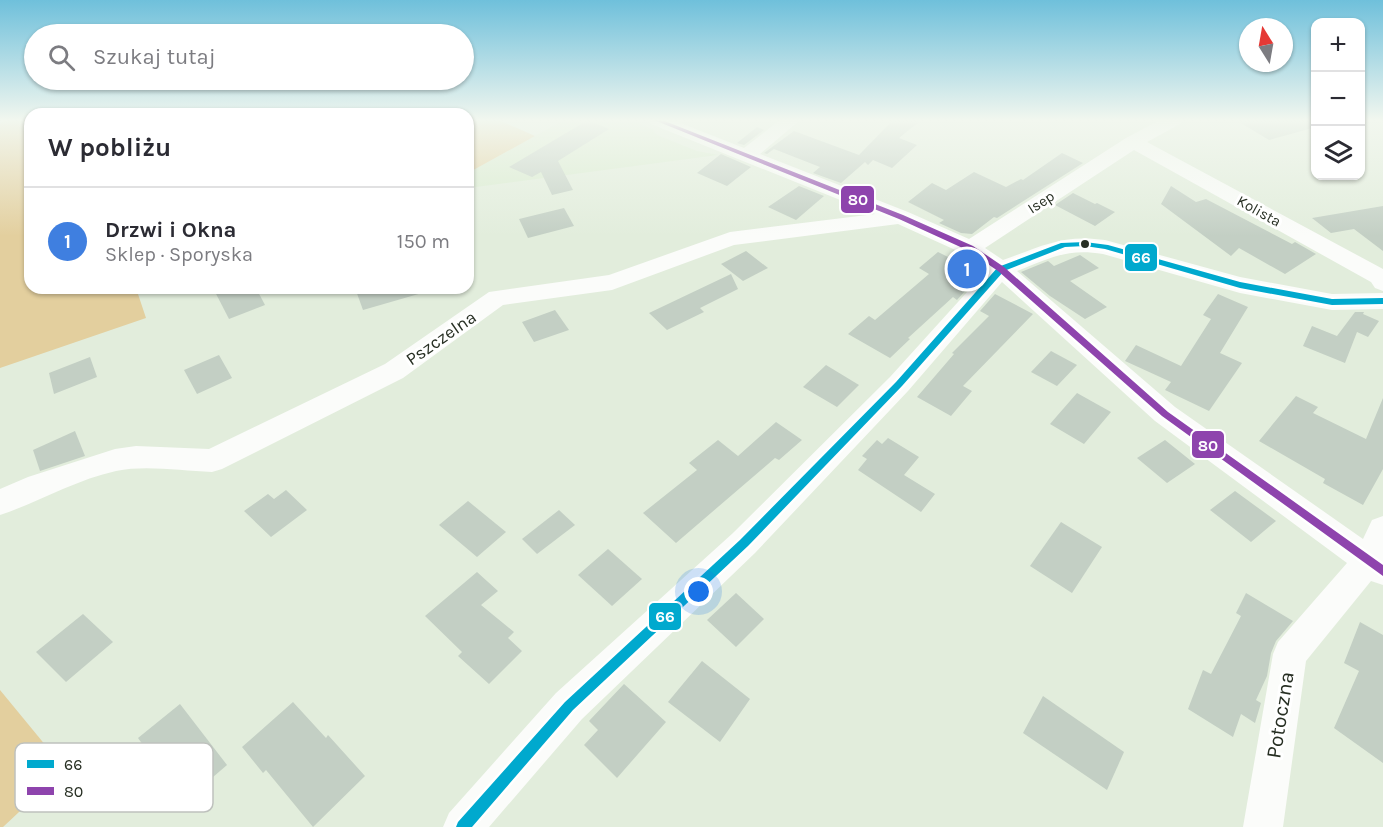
<!DOCTYPE html>
<html lang="pl">
<head>
<meta charset="utf-8">
<style>
  :root { --surface:#fff; --page:#f7f7f7; --text:#2b2b33; --muted:#7c7c81; --line:#e1e1e2; --accent:#687264 }
  body { margin:0; font-family:Karla,sans-serif; background:var(--page); color:var(--text) }
  .controls { position:absolute; right:18px; top:18px; display:grid; overflow:hidden; border-radius:12px; box-shadow:0 2px 4px #0004 }
  .controls button { width:54px; height:54px; display:grid; place-items:center; padding:0; border:0; border-bottom:2px solid var(--line); background:var(--surface); color:var(--text); font:30px sans-serif }
  .compass { position:absolute; left:1239px; top:18px; width:54px; height:54px; border-radius:50%; background:var(--surface); box-shadow:0 2px 4px #0004; rotate:349deg }
  .you { position:absolute; left:699px; top:592px; width:21px; height:21px; margin:-15px; border:4px solid #fff; border-radius:50%; background:#1a73e8; box-shadow:0 0 0 9px #1a73e833 }
  .badge { display:grid; place-items:center; width:39px; height:39px; border-radius:50%; background:var(--accent); color:#fff; font-size:20px; font-weight:700 }
  .pin { position:absolute; translate:-50% -50%; border:3px solid #fff; box-shadow:0 2px 6px #0006 }
  .list { margin:0; padding:0; list-style:none }
  h2 { display:flex; justify-content:space-between; align-items:center; height:78px; margin:0; padding:0 24px; font-size:26px }
  h2 small { font-size:20px; font-weight:400; color:var(--muted) }
  .list li { display:grid; grid-template-columns:39px 1fr auto; gap:18px; align-items:center; box-sizing:border-box; height:108px; padding:0 24px; border-top:2px solid var(--line) }
  .list b { display:block; font-size:22px; white-space:nowrap }
  .list p { margin:0; font-size:20px; white-space:nowrap; color:var(--muted) }
  .list em { font-size:20px; font-style:normal; color:var(--muted) }
  .icon { flex:none; width:33px; height:33px; fill:none; stroke:currentColor; stroke-width:2; stroke-linecap:round; stroke-linejoin:round }
  .map { position:relative; flex:none; width:1383px; height:827px; overflow:hidden }
  .search { position:absolute; background:var(--surface); box-shadow:0 2px 4px #0004; left:24px; top:24px; width:450px; height:66px; display:flex; align-items:center; gap:15px; box-sizing:border-box; padding:0 21px; border-radius:33px; color:var(--muted); font-size:22px }
  .panel { position:absolute; background:var(--surface); box-shadow:0 2px 4px #0004; left:24px; top:108px; width:450px; height:186px; border-radius:18px }
  .map>svg:first-child { display:block }
</style>
</head>
<body>
<div class="map">
<svg width="1383" height="827" viewBox="0 0 1383 827">
  <rect width="100%" height="100%" fill="#e2eddc"/>
  <path fill="#d9ebcf" d="M564,120H631L652,129L657,135L697,151L718,155L468,188V173Z"/>
  <g fill="#e3cf9e">
    <path d="M4,120H30V288H136L146,318L0,368V124Z"/>
    <path d="M468,120H499L535,136L468,173Z"/>
    <path d="M0,690L65,769L3,827H0Z"/>
  </g>
  <g fill="#c3cfc4">
    <path d="M588,120L609,129L558,161L573,190L552,195L541,172L532,177L509,167Z"/>
    <path d="M893,120H921L899,138L917,145L892,168L873,160L868,165L865,162L841,183L813,173L820,167L774,149L767,154L764,153L794,131L859,155Z"/>
    <path d="M1236,120H1316V127L1269,140Z"/>
    <path d="M757,127L764,130L744,145L737,143Z"/>
    <path d="M1062,153L1083,163L997,218L994,217L972,234L961,233L939,223L944,220L908,202L932,183L946,190L974,172L1006,187L1021,179L1023,180Z"/>
    <path d="M721,154L751,167L727,186L697,173Z"/>
    <path d="M799,186L824,196L796,220L768,207Z"/>
    <path d="M1171,186L1196,202L1206,199L1292,244L1295,242L1316,254L1285,274L1239,248L1231,256L1161,204Z"/>
    <path d="M1073,193L1095,204L1097,203L1115,212L1095,226L1055,205Z"/>
    <path d="M1383,206V251L1354,229L1331,233L1312,218Z"/>
    <path d="M564,208L574,226L528,238L519,219Z"/>
    <path d="M746,251L768,268L743,281L721,264Z"/>
    <path d="M938,252L978,272L968,281L972,283L957,300L953,297L908,338L910,339L890,358L848,334L869,316L875,320L929,274L919,268Z"/>
    <path d="M1080,255L1099,268L1070,281L1107,307L1085,319L1050,296L1021,272L1048,261L1054,266Z"/>
    <path d="M731,274L738,289L700,308L704,312L667,330L649,313Z"/>
    <path d="M213,288H256L265,305L229,319Z"/>
    <path d="M355,288H421L422,293L363,310Z"/>
    <path d="M995,294L1033,314L963,386L972,391L951,416L917,397L954,354L952,353L989,316L980,311Z"/>
    <path d="M1218,294L1248,307L1220,353L1242,363L1209,411L1165,390L1171,382L1125,361L1136,345L1181,366L1211,319L1203,315Z"/>
    <path d="M555,310L569,330L534,342L522,322Z"/>
    <path d="M1355,312H1364L1363,314L1379,321L1368,337L1357,332L1345,363L1303,346L1312,326L1337,336Z"/>
    <path d="M1051,351L1077,365L1057,386L1031,372Z"/>
    <path d="M219,355L232,378L197,394L184,370Z"/>
    <path d="M90,357L97,377L54,394L49,373Z"/>
    <path d="M826,365L859,385L837,407L803,387Z"/>
    <path d="M1077,393L1111,412L1084,444L1050,424Z"/>
    <path d="M1296,396L1318,407L1313,413L1366,439L1383,398V469L1363,505L1323,483L1325,479L1259,441Z"/>
    <path d="M776,422L802,440L779,460L775,458L676,543L643,513L697,470L689,463L718,440L738,456Z"/>
    <path d="M75,431L85,456L40,471L33,450Z"/>
    <path d="M888,438L919,457L904,475L935,494L921,512L858,470L867,459L862,456L877,440L882,444Z"/>
    <path d="M1165,440L1195,464L1167,483L1137,458Z"/>
    <path d="M286,490L307,510L271,537L244,511L268,494L274,499Z"/>
    <path d="M1235,491L1276,521L1251,542L1210,510Z"/>
    <path d="M468,501L506,532L477,557L439,525Z"/>
    <path d="M559,510L575,525L537,554L522,539Z"/>
    <path d="M1061,522L1102,547L1072,593L1030,566Z"/>
    <path d="M608,549L642,579L612,606L578,575Z"/>
    <path d="M477,572L498,591L481,605L514,632L508,638L522,651L489,684L458,656L462,652L425,616Z"/>
    <path d="M736,593L764,619L736,647L707,620Z"/>
    <path d="M1246,593L1293,621L1276,641L1271,653L1267,676L1256,700L1261,703L1255,723L1241,714L1233,737L1188,709L1203,670L1211,674L1241,616L1236,613Z"/>
    <path d="M83,614L113,642L66,682L36,652Z"/>
    <path d="M1360,622L1383,635V763L1334,728L1359,671L1344,663Z"/>
    <path d="M702,661L750,699L720,742L668,702Z"/>
    <path d="M624,684L666,722L617,778L584,745L598,730L589,721Z"/>
    <path d="M1043,696L1124,752L1107,790L1023,733Z"/>
    <path d="M293,702L326,738L328,735L365,776L313,827L266,770L263,773L242,747Z"/>
    <path d="M180,704L227,765L184,802L138,738Z"/>
  </g>
  <g fill="none" stroke-linecap="round" stroke-linejoin="round">
    <path fill="#fbfcfa" fill-rule="evenodd" d="M648,120H673L744,148L780,120H800L760,154L908,212L969,239L1126,138L1160,120H1183L1180,124L1147,142L1383,269V291L1375,288L1371,282L1134,150L985,248L1003,260C1042,246 1063,234 1105,240L1240,277L1332,294L1383,293V309L1332,310L1240,293L1103,254C1067,248 1051,258 1017,271L1175,407L1363,539L1372,520L1383,516V585L1371,581L1306,661L1283,827H1243L1273,654L1278,642L1347,563L1155,421L1002,282L908,391L755,553L582,719L489,827H443L449,813L556,693L733,533L890,377L987,270L962,253L898,224L734,245L612,290L503,305L403,378L222,469L212,472C181,471 146,465 116,471C75,480 39,502 0,515V489L28,477L115,449L136,446L209,449L385,364L489,292L609,275L730,232L875,214L651,124Z"/>
    <g stroke="#fff" stroke-width="5">
      <path id="bus-1" d="M1085,242L1108,245L1240,282L1332,299L1383,298V304L1332,305L1240,288L1105,249L1085,246L1065,247L1004,271L902,386L748,546L573,710L472,827H456L458,822L565,702L740,540L896,382L998,267L1061,243Z"/>
    </g>
    <g stroke="#fff" stroke-width="5">
      <path id="bus-2" d="M654,120H662L903,215L973,246L1004,267L1168,412L1383,565V576L1162,416L998,271L967,250L899,219Z"/>
    </g>
    <use href="#bus-1" fill="#00a9ce" fill-rule="evenodd"/>
    <use href="#bus-2" fill="#8e44ad" fill-rule="evenodd"/>
  </g>
  <linearGradient id="sky" x2="0" y2="1"><stop stop-color="#6fc0db"/><stop offset="0.51" stop-color="#f2f7ef"/><stop offset="1" stop-color="#f2f7ef" stop-opacity="0"/></linearGradient>
  <rect width="1383" height="236" fill="url(#sky)"/>
  <circle fill="#272f23" stroke="#fff" stroke-width="2" cx="1085" cy="244" r="5"/>
  <g text-anchor="middle" dominant-baseline="central" stroke-width="6" stroke-linejoin="round" paint-order="stroke">
    <g font-size="15" fill="#272f23" stroke="#fff">
      <text transform="translate(1041 202) rotate(-33)">Isep</text>
      <text transform="translate(1259 211) rotate(29)">Kolista</text>
    </g>
    <g font-size="18" fill="#272f23" stroke="#fff">
      <text transform="translate(441 338) rotate(-35)">Pszczelna</text>
    </g>
    <g font-size="21" fill="#272f23" stroke="#fff">
      <text transform="translate(1280 715) rotate(-81)">Potoczna</text>
    </g>
  </g>
  <rect x="15" y="743" width="198" height="69" rx="9" fill="#fff" stroke="#bec1bd" stroke-width="1.5"/>
  <rect x="27" y="760" width="27" height="8" fill="#00a9ce"/>
  <rect x="27" y="787" width="27" height="8" fill="#8e44ad"/>
  <g font-size="16" fill="#272f23">
    <text x="64" y="770">66</text>
    <text x="64" y="797">80</text>
  </g>
  <g stroke="#fff" stroke-width="2">
    <rect x="840" y="185" width="35" height="29" rx="6" fill="#8e44ad"/>
    <rect x="1124" y="243" width="34" height="29" rx="6" fill="#00a9ce"/>
    <rect x="1191" y="430" width="34" height="29" rx="6" fill="#8e44ad"/>
    <rect x="648" y="602" width="34" height="29" rx="6" fill="#00a9ce"/>
  </g>
  <g font-size="16" text-anchor="middle" font-weight="bold" fill="#fff">
    <text x="858" y="205">80</text>
    <text x="1141" y="263">66</text>
    <text x="1208" y="451">80</text>
    <text x="665" y="622">66</text>
  </g>
</svg>
<div class="controls">
<button>+</button>
<button>−</button>
<button><svg class="icon" aria-label="layers" viewBox="0 0 24 24"><path d="M12 4l9 5-9 5-9-5zM3 14l9 5 9-5"/></svg></button>
</div>
<svg class="compass" viewBox="-18 -18 36 36"><path d="M0-13l5 13h-10z" fill="#e53935"/><path d="M0 13l5-13h-10z" fill="#7c7c81"/></svg>
<div class="you"></div>
<div class="pin badge" style="left:967px;top:269px;background:#3f7fe0">1</div>
<div class="search"><svg class="icon" aria-label="search" viewBox="0 0 24 24"><circle cx="10" cy="10" r="6"/><path d="M15 15l6 6"/></svg>Szukaj tutaj</div>
<section class="panel">
<h2>W pobliżu<small></small></h2>
<ul class="list">
<li><span class="badge" style="background:#3f7fe0">1</span><div><b>Drzwi i Okna</b><p>Sklep · Sporyska</p></div><em>150 m</em></li>
</ul>
</section>
</div>
</body>
</html>
